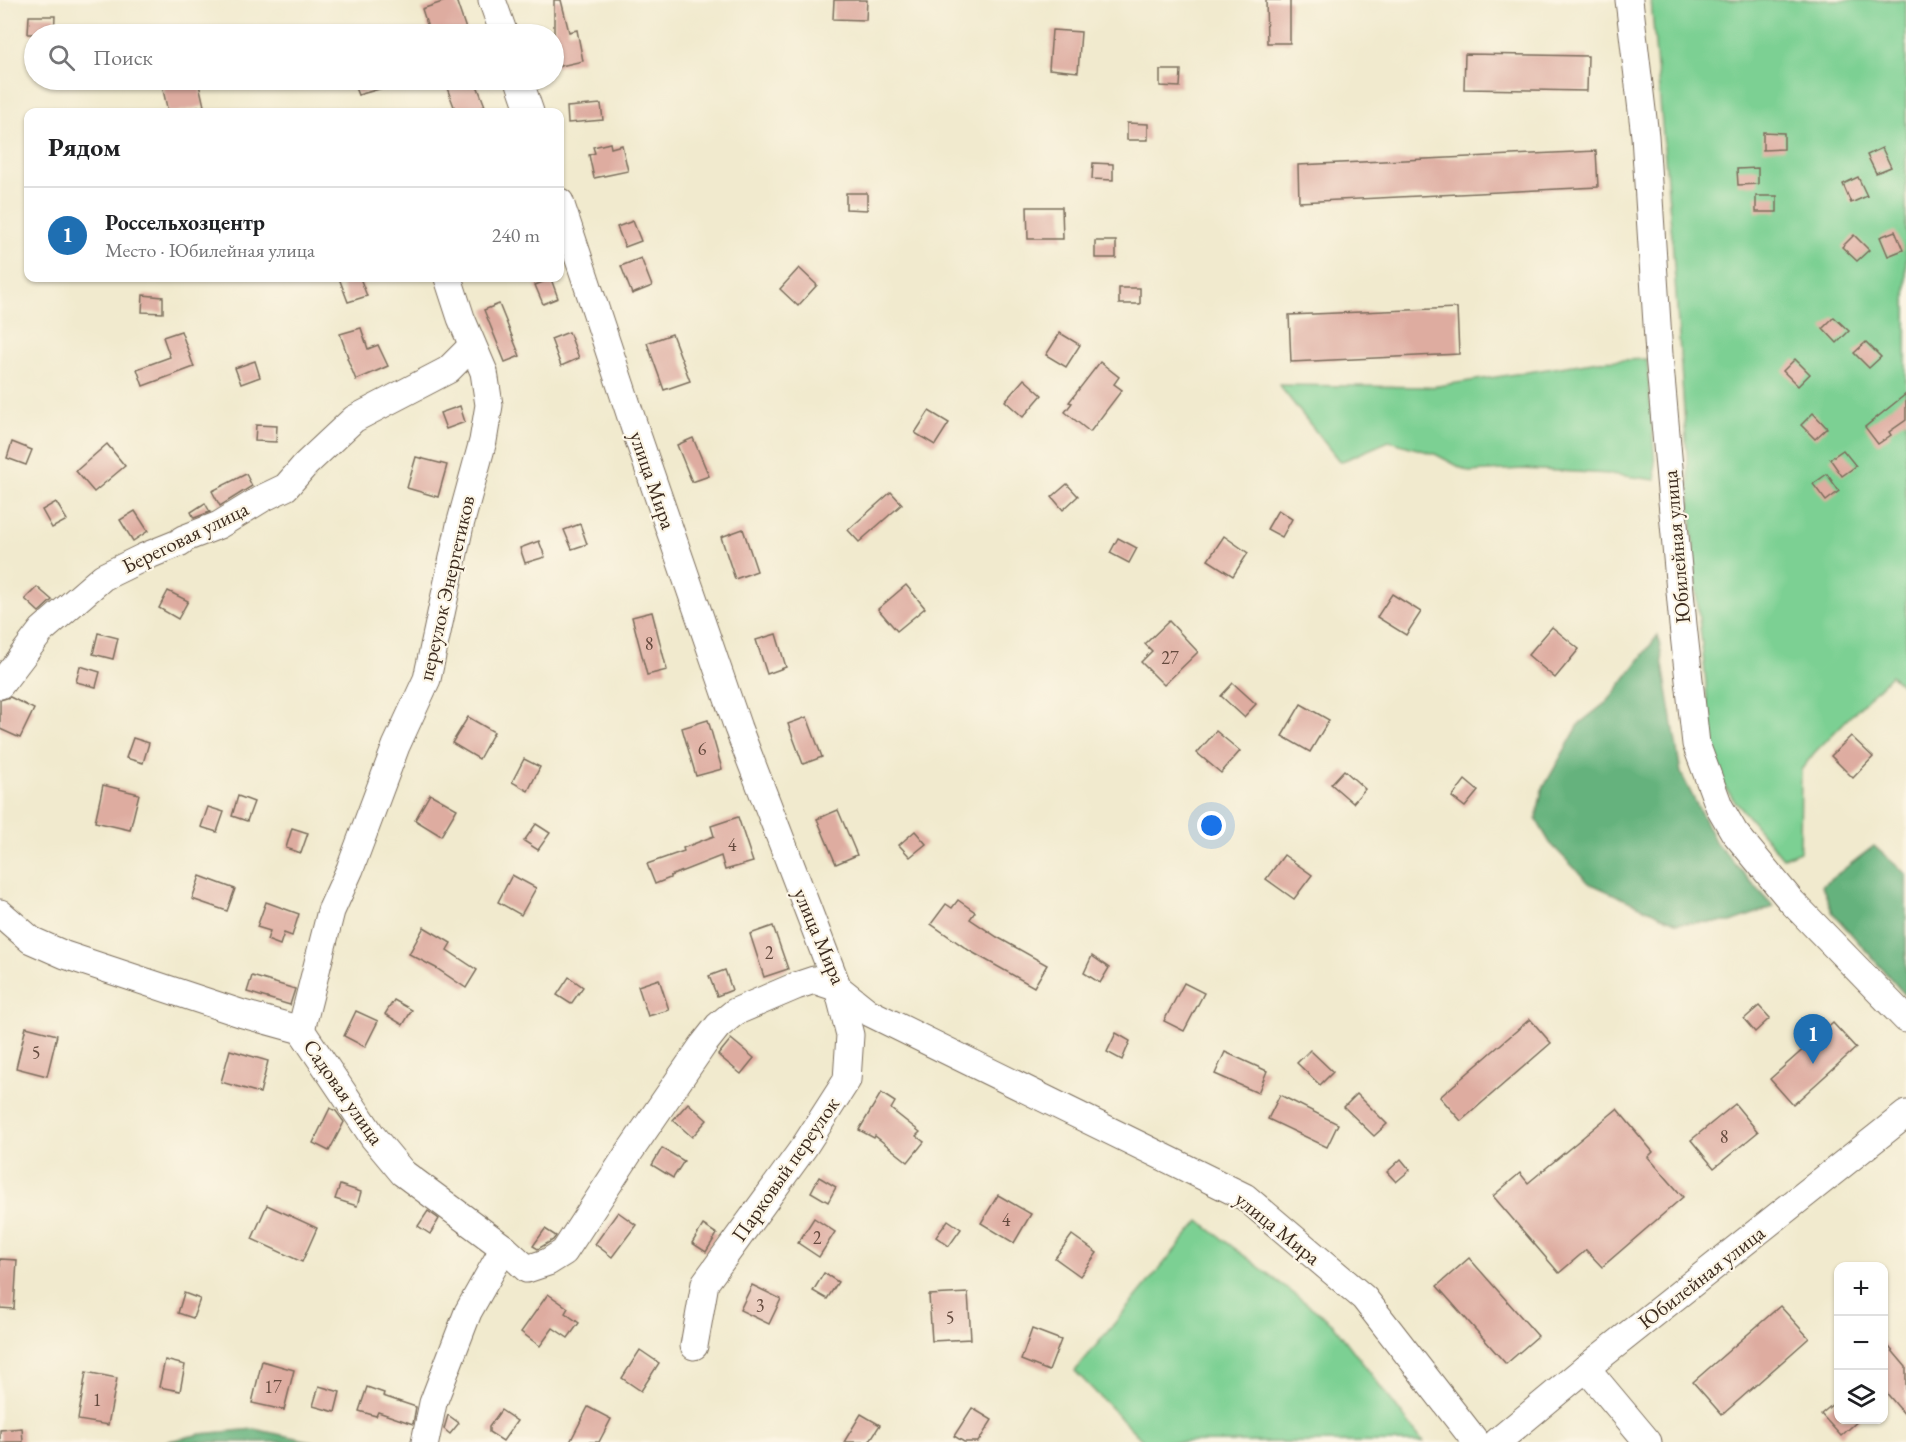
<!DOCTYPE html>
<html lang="ru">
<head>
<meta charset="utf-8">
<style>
  :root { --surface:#fff; --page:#f2f2f2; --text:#202124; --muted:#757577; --line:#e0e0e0; --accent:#1f6fb2 }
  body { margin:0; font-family:"EB Garamond",serif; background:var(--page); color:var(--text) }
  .controls { position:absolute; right:18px; bottom:18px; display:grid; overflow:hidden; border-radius:12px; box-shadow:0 2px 4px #0004 }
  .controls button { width:54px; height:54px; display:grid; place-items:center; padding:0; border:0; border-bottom:2px solid var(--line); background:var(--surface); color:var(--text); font:30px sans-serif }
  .you { position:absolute; left:1212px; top:826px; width:21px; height:21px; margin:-15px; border:4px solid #fff; border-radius:50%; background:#1a73e8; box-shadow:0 0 0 9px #1a73e833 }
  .badge { display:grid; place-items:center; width:39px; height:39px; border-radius:50%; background:var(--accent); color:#fff; font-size:20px; font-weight:700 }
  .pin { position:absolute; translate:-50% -50px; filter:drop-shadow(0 2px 3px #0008) }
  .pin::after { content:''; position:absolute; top:32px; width:21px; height:18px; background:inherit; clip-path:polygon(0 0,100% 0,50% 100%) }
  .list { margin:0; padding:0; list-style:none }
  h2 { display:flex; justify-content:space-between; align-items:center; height:78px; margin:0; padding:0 24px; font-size:26px }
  h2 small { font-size:20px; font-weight:400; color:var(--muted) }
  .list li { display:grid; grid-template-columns:39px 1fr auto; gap:18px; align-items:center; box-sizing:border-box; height:96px; padding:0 24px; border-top:2px solid var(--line) }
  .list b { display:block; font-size:22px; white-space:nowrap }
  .list p { margin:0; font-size:20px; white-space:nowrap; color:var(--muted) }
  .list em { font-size:20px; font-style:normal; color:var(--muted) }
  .icon { flex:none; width:33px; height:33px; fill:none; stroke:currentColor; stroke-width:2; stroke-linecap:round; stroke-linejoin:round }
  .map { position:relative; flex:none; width:1906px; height:1442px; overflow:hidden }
  .search { position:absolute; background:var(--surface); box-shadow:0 2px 4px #0004; left:24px; top:24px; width:540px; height:66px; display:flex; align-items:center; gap:15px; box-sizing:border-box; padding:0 21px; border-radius:33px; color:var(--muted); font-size:22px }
  .panel { position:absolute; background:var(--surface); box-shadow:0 2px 4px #0004; left:24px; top:108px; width:540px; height:174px; border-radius:12px }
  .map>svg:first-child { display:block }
</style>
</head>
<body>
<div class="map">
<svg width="1906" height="1442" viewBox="0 0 1906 1442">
  <rect width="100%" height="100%" fill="#fcf5e5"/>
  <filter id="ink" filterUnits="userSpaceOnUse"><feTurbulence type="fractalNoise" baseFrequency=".0167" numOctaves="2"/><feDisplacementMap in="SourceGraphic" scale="12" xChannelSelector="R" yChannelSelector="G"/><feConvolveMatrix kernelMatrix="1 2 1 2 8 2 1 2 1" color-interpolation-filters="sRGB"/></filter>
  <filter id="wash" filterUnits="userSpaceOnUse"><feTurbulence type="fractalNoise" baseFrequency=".008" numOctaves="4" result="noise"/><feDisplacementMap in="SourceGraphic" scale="24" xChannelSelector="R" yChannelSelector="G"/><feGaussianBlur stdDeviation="1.35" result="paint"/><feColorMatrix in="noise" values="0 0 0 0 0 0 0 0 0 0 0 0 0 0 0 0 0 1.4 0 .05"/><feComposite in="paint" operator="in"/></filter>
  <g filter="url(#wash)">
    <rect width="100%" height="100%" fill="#f1eace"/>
    <g fill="#7cd093" stroke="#5c7d58" stroke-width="1.5">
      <path d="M1651,0H1906V689L1891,675L1814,753L1801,770L1800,851L1783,858L1734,800L1719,779L1709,741L1706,682L1697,599L1672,237Z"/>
      <path d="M1647,359L1656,480L1610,474L1523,469L1469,472L1435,454L1389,441L1340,462L1279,385L1431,387L1599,361Z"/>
      <path d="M1199,1221L1332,1323L1423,1442H1144L1075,1371Z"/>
    </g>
    <g fill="#65b27d" stroke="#506e4e" stroke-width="1.5">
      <path d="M1658,635L1681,773L1716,843L1774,907L1731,922L1677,923L1589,883L1550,843L1536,819L1542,790L1580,723L1608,701Z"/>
      <path d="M1874,846L1906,874V996L1833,913L1822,886Z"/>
      <path d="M254,1429L315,1442H165L200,1434Z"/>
    </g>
    <g id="blocks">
      <g fill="#deaca0">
        <path d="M448,0H456L467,32L459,34H430L422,9Z"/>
        <path d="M554,0H561L569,32L577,30L583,61L556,67L554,57Z"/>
        <path d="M834,0H867L866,20L833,19Z"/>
        <path d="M1266,0H1290V43H1267Z"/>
        <path d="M29,16H55L54,34H28Z"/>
        <path d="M1052,30L1081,32L1078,72L1049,69Z"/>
        <path d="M1465,54L1588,56L1587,91L1464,89Z"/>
        <path d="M1160,70H1181L1180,87L1160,86Z"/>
        <path d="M169,80H198L204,106L177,112H168L161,81Z"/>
        <path d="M352,80H397V84L358,95Z"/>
        <path d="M467,80H475L485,106L470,112H456L447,88Z"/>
        <path d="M601,104L603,120L568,123L567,107Z"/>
        <path d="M1127,123L1148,124V140H1127Z"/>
        <path d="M1763,132L1784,133V149L1763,150Z"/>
        <path d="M610,143L611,148L622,145L628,171L594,178L589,155L595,153L593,147Z"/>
        <path d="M1882,148L1891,167L1876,173L1867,155Z"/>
        <path d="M1596,151L1598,187L1299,202L1298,165Z"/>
        <path d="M1093,163L1113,164V180L1092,179Z"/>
        <path d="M1758,168V184L1738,185L1737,169Z"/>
        <path d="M1858,177L1867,196L1851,203L1843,184Z"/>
        <path d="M846,193H867V210L846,209Z"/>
        <rect x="1756" y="196" width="21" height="16"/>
        <path d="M1027,207H1062L1063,239H1028Z"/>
        <path d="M633,221L641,241L625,247L617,227Z"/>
        <path d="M1895,231L1903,250L1888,256L1880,237Z"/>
        <path d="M1854,235L1869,250L1857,261L1842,247Z"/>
        <rect x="1095" y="241" width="21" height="17"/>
        <path d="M641,258L652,286L632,294L621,266Z"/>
        <path d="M799,268L817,285L798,306L780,289Z"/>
        <path d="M339,278H360L367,296L348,302Z"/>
        <path d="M551,279L558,298L543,304L535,285Z"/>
        <rect x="1119" y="288" width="21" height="16"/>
        <path d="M143,295L163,297V313L142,312Z"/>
        <path d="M499,304L520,356L505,362L484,310Z"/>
        <path d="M1457,308L1459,354L1291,362L1289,315Z"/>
        <path d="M1834,317L1849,331L1837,343L1823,328Z"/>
        <path d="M361,328L368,349L378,345L388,366L356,380L347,358L348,357L340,334Z"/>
        <path d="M181,331L194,367L143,386L137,369L170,357L163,337Z"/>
        <path d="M569,332L579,358L561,366L551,339Z"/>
        <path d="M1060,333L1080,345L1066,367L1046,355Z"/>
        <path d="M672,334L690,381L664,390L647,343Z"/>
        <path d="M1866,342L1881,357L1869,368L1854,353Z"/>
        <path d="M1795,359L1810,374L1798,386L1783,371Z"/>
        <path d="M255,361L260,377L241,384L235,368Z"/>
        <path d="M1100,362L1119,377L1114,384L1122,390L1090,432L1065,412L1072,403L1069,402Z"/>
        <path d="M1024,379L1042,395L1023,417L1005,401Z"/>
        <path d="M1906,394V420L1889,432L1891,435L1878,444L1865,427Z"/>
        <path d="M460,406L465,422L446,429L440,413Z"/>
        <path d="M929,411L949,423L935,445L915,433Z"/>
        <path d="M1813,413L1827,428L1815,439L1801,425Z"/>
        <path d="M256,425L277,426L276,442L255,441Z"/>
        <path d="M693,438L709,476L692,482L677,445Z"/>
        <path d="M12,442L32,450L26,465L7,458Z"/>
        <path d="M107,444L125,466L94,492L76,471Z"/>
        <path d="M1843,450L1856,466L1842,476L1830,459Z"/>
        <path d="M416,457L447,465L438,497L407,488Z"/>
        <path d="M246,474L252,486L220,506L212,491Z"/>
        <path d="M1827,474L1839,491L1826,501L1813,484Z"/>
        <path d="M1067,484L1078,496L1063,510L1052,497Z"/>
        <path d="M891,492L902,504L859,542L848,530Z"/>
        <path d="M56,502L67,520L52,528L42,510Z"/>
        <path d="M205,503L210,512L194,518L191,512Z"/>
        <path d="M1278,510L1292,519L1282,537L1267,529Z"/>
        <path d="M135,511L148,531L133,541L120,520Z"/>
        <path d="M580,524L587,544L572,549L564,530Z"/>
        <path d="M743,529L757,571L735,579L721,537Z"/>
        <path d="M1224,536L1248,553L1233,576L1208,560Z"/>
        <path d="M1118,538L1137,548L1129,563L1110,553Z"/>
        <path d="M539,541L545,557L525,563L520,548Z"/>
        <path d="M906,585L925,608L897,631L878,609Z"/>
        <path d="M37,587L52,600L39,612L25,599Z"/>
        <path d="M168,591L188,601L178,619L159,608Z"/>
        <path d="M1392,594L1421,612L1406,635L1377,617Z"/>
        <path d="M652,612L667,670L647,675L632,617Z"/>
        <path d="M1169,621L1198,652L1164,685L1141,662L1152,651L1145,644Z"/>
        <path d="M1552,627L1579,649L1555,678L1528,655Z"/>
        <path d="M98,633L118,638L113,659L93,654Z"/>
        <path d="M776,634L786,667L767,674L756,640Z"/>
        <path d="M80,666L100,672L96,687L76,682Z"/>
        <path d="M1233,683L1256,704L1244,717L1221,696Z"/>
        <path d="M10,697L34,709L20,738L0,729V700Z"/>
        <path d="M1301,704L1329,720L1310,752L1282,736Z"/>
        <path d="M468,717L494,732L479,759L452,743Z"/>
        <path d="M807,717L822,757L803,764L788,724Z"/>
        <path d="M708,720L722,769L696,776L682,728Z"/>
        <path d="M1216,731L1240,751L1221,773L1197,753Z"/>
        <path d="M1851,736L1873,757L1853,778L1831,756Z"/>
        <path d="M133,738L149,743L143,763L126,758Z"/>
        <path d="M524,759L540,767L528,791L512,782Z"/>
        <path d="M1344,770L1365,789L1353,803L1331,784Z"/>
        <path d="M1465,780L1478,791L1465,807L1452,797Z"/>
        <path d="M103,785L139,794L130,830L95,822Z"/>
        <path d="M430,794L457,809L441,836L415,820Z"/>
        <path d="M238,796L254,802L247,821L232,816Z"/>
        <path d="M208,807L224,812L217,832L201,827Z"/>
        <path d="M838,810L857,855L836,864L817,819Z"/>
        <path d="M738,817L753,862L725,870L721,856L670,876V878L655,884L647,864L684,851L683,848L714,836L711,826Z"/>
        <path d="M536,824L550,833L538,850L524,841Z"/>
        <path d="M292,828L308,833L301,853L286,848Z"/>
        <path d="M915,831L926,844L910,857L899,845Z"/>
        <path d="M1284,855L1312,875L1294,899L1266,879Z"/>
        <path d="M512,875L536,888L521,915L498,902Z"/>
        <path d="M200,876L235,889L227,911L192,899Z"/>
        <path d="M958,900L975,912L970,919L997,937L1047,965L1034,987L970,951L931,924L946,904L952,908Z"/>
        <path d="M266,902L299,914L292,936L284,933L280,945L267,940L270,931L257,927Z"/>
        <path d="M773,926L788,969L764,977L750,934Z"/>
        <path d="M424,927L451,943L447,950L477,970L466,988L436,968L409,954Z"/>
        <path d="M1092,956L1109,968L1100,983L1084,973Z"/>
        <path d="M725,970L732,990L717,996L709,976Z"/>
        <path d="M252,976L295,989L290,1005L247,992Z"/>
        <path d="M569,977L583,987L571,1004L557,995Z"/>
        <path d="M659,979L669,1010L648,1016L638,986Z"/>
        <path d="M1184,983L1204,993L1184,1031L1164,1021Z"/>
        <path d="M394,1000L412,1010L403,1025L385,1014Z"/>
        <path d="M1759,1006L1770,1018L1755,1032L1744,1019Z"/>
        <path d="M356,1011L378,1021L365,1047L344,1036Z"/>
        <path d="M1530,1019L1551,1043L1461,1121L1440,1097Z"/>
        <path d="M1833,1023L1856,1048L1793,1105L1770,1079Z"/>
        <path d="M26,1027L57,1035L47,1076L16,1068Z"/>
        <path d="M1116,1033L1130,1041L1122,1060L1107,1052Z"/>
        <path d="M731,1039L754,1058L741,1074L718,1055Z"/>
        <path d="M230,1050L268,1061L260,1093L221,1082Z"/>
        <path d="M1310,1050L1333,1072L1320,1085L1297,1063Z"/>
        <path d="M1225,1052L1267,1071L1258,1093L1215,1074Z"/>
        <path d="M881,1093L895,1102L891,1109L920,1132L916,1136L924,1142L908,1162L875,1136L874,1138L859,1130Z"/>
        <path d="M1357,1094L1387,1124L1374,1136L1344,1107Z"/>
        <path d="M1280,1095L1338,1124L1327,1147L1268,1119Z"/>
        <path d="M688,1103L707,1120L692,1137L673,1120Z"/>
        <path d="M1735,1104L1758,1132L1714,1168L1691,1140Z"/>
        <path d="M330,1108L336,1111L344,1122L329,1151L313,1143Z"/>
        <path d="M1617,1109L1653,1152L1648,1157L1683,1197L1602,1267L1586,1250L1559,1273L1493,1196L1520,1173L1528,1183Z"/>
        <path d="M662,1148L684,1161L673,1178L652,1165Z"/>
        <path d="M1401,1159L1410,1170L1396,1182L1387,1172Z"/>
        <path d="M819,1177L836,1187L828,1202L811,1192Z"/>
        <path d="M340,1185L361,1192L357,1206L335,1199Z"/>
        <path d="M998,1195L1031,1214L1014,1243L981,1223Z"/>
        <path d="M267,1205L317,1228L302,1262L252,1239Z"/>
        <path d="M428,1211L439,1219L430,1234L418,1226Z"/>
        <path d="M618,1212L636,1225L612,1257L595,1244Z"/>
        <path d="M814,1218L835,1232L819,1257L798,1243Z"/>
        <path d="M948,1220L961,1229L949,1246L936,1237Z"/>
        <path d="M703,1225L717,1234L706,1252L692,1243Z"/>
        <path d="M545,1229L556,1236L553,1240L538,1249L533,1246Z"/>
        <path d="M1072,1235L1097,1253L1080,1276L1055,1258Z"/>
        <path d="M1469,1258L1538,1336L1506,1364L1437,1286Z"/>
        <path d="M0,1259L17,1260L14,1309L0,1308Z"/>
        <path d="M824,1273L838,1282L827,1299L813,1291Z"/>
        <path d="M752,1285L781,1299L769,1324L740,1310Z"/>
        <path d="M184,1293L200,1299L193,1318L178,1313Z"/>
        <path d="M968,1293L971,1339L932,1341L929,1295Z"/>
        <path d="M548,1294L568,1308L565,1313L579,1323L568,1338L553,1328L540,1346L521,1332Z"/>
        <path d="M1780,1306L1809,1338L1722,1415L1693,1382Z"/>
        <path d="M1032,1329L1061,1340L1049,1371L1021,1360Z"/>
        <path d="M1884,1341L1906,1367V1416L1884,1390Z"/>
        <path d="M640,1350L659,1363L641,1391L622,1378Z"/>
        <path d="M165,1360L185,1365L180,1391L159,1387Z"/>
        <path d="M262,1361L294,1370L284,1410L252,1403Z"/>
        <path d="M86,1372L117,1378L108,1425L78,1420Z"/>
        <path d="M319,1386L340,1392L335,1412L313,1406Z"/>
        <path d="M367,1387L384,1393L383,1396L416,1407L413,1424L378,1412L376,1416L359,1411Z"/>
        <path d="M1839,1399V1419H1860L1841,1436L1821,1414Z"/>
        <path d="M588,1407L611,1419L599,1442H570Z"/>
        <path d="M972,1408L992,1420L978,1442H964L954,1436Z"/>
        <path d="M501,1410L517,1421L503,1441L489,1432V1427Z"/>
        <path d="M861,1414L880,1425L869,1442H844Z"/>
        <path d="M448,1415L459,1423L450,1434L444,1429Z"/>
        <path d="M22,1428L23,1442H0V1430Z"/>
      </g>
    </g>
  </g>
  <g filter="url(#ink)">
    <use href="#blocks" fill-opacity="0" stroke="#7b6d5c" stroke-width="1.5"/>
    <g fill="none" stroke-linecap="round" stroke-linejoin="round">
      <g stroke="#7b6d5c" stroke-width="29">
        <g id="minor">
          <path d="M492,0L504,34"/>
          <path d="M1629,0L1645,136L1659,355L1683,625L1696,744L1719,806L1734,832L1792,902L1906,1019"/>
          <path d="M519,80L530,112"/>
          <path d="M560,202L635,429L738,728L838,988L850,1035L847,1080L804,1147L705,1283L694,1346"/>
          <path d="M0,685L42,630L103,577L144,557L181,542L183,539L219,525L263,498L286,487L306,464L354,419L448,370L472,346"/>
          <path d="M0,913L31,940L65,955L243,1014L301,1030L373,1137L403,1173L504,1248L527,1269L548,1262L564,1252L628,1154L703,1045L718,1026L735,1012L796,986L814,980L838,988L868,1012L1245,1197L1364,1298L1476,1442"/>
          <path d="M301,1030L331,911L350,869L396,746L427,679L460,525L483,441L489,405L484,372L461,318L448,278"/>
          <path d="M1586,1368L1648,1442"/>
          <path d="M425,1442L433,1403L468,1312L504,1248"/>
          <path d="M1497,1442L1586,1368L1906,1114"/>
        </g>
      </g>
      <use href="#minor" stroke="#fff" stroke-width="27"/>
    </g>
  </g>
  <g text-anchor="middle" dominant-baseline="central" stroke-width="4.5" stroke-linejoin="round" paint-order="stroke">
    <g font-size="18" fill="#644a3e">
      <text x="649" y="643">8</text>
      <text x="1170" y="657">27</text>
      <text x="702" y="748">6</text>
      <text x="732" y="844">4</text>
      <text x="769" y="952">2</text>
      <text x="36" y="1052">5</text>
      <text x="1724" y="1136">8</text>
      <text x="1006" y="1219">4</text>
      <text x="817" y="1237">2</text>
      <text x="760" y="1305">3</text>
      <text x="950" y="1317">5</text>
      <text x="273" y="1386">17</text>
      <text x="97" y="1399">1</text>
    </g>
    <g font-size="21" fill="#3b2a1e" stroke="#fcf5e5">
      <text transform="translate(653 480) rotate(71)">улица Мира</text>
      <text transform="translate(185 537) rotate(-26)">Береговая улица</text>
      <text transform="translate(1676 547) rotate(-95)">Юбилейная улица</text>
      <text transform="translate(446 588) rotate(-77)">переулок Энергетиков</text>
      <text transform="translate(820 936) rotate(67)">улица Мира</text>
      <text transform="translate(344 1092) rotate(55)">Садовая улица</text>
      <text transform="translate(785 1169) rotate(-55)">Парковый переулок</text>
      <text transform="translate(1278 1228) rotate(39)">улица Мира</text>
      <text transform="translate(1701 1277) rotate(-38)">Юбилейная улица</text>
    </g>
  </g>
</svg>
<div class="controls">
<button>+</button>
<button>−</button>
<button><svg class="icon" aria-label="layers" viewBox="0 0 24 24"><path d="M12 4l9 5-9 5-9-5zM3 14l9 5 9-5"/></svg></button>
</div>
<div class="you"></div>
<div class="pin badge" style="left:1813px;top:1064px">1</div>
<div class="search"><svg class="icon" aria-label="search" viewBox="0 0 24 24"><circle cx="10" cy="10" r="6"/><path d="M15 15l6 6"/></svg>Поиск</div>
<section class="panel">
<h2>Рядом<small></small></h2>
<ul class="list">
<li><span class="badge">1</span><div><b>Россельхозцентр</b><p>Место · Юбилейная улица</p></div><em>240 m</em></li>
</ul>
</section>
</div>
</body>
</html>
